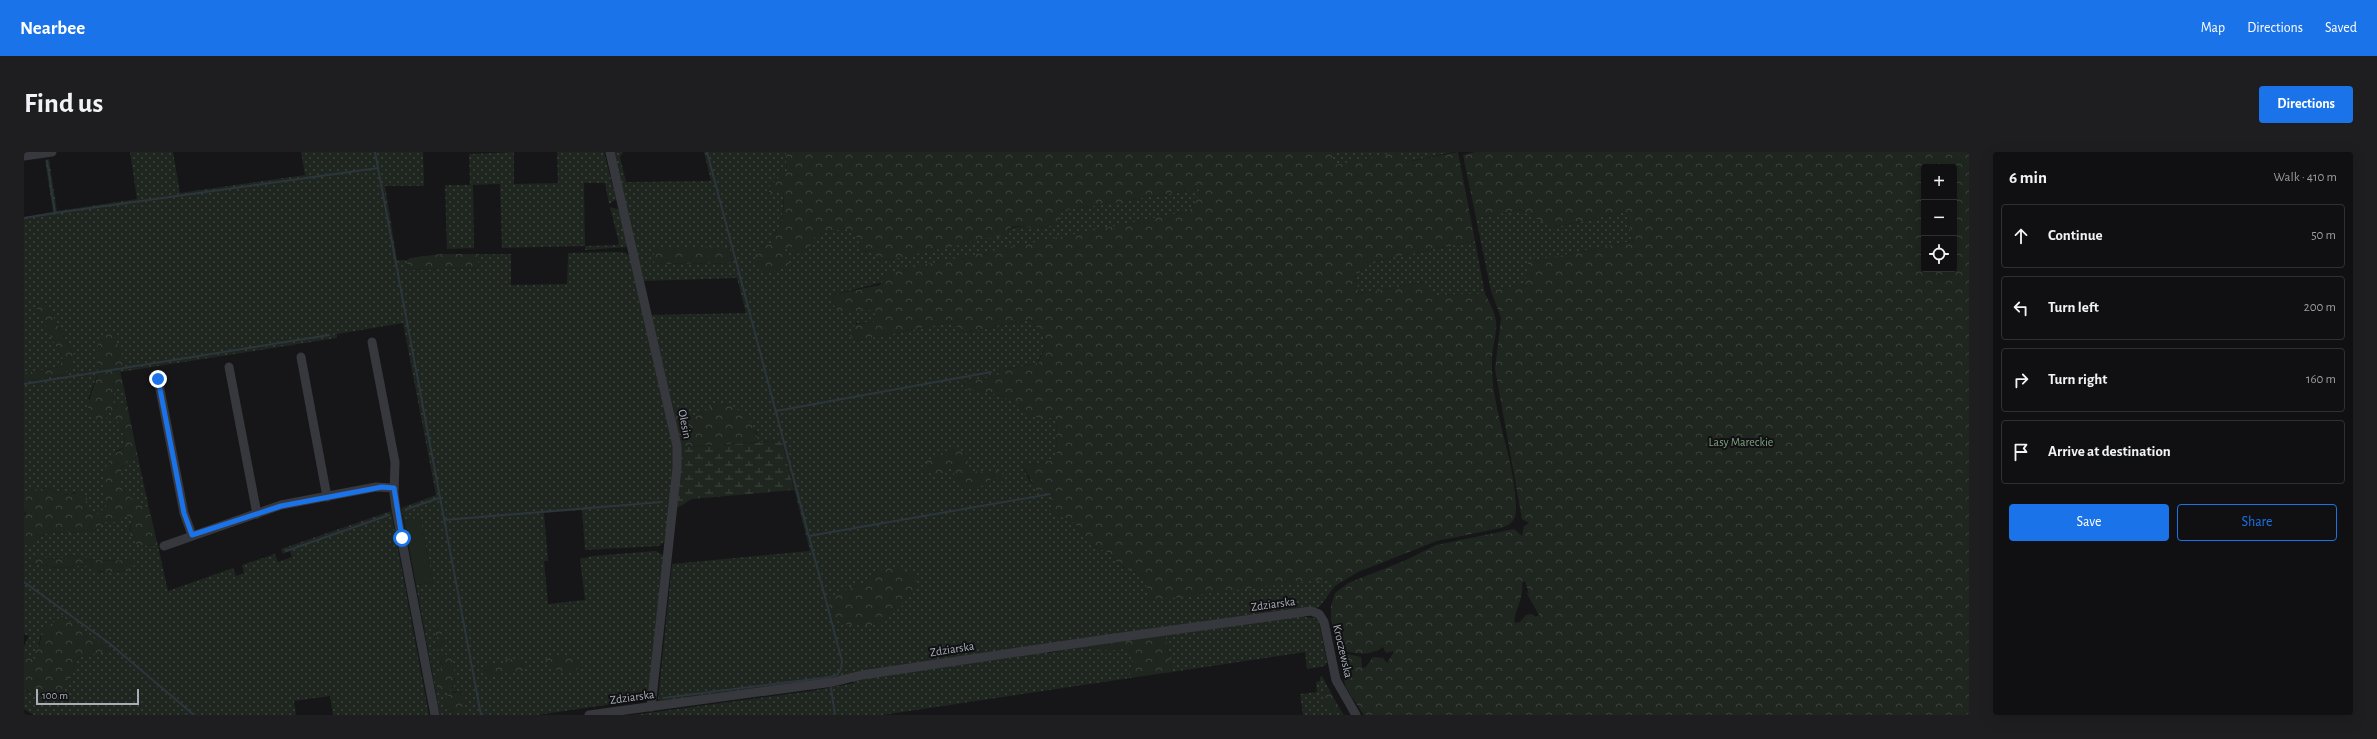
<!DOCTYPE html>
<html lang="en">
<head>
<meta charset="utf-8">
<style>
  :root { --surface:#101012; --page:#1e1e20; --text:#f1f3f6; --muted:#9c9d9f; --line:#303032; --accent:#1a73e8 }
  body { margin:0; font-family:"Alegreya Sans",sans-serif; background:var(--page); color:var(--text) }
  .controls { position:absolute; right:12px; top:12px; display:grid; overflow:hidden; border-radius:4px; box-shadow:0 4px 16px #0002 }
  .controls button { width:36px; height:36px; display:grid; place-items:center; padding:0; border:0; border-bottom:1px solid var(--line); background:var(--surface); color:var(--text); font:20px sans-serif }
  .scale { position:absolute; left:12px; bottom:10px; width:103px; box-sizing:border-box; padding-left:4px; border:2px solid #a8adb8; border-top:0; font-size:11px; line-height:14px; white-space:nowrap; color:#a8adb8; -webkit-text-stroke:3px #111113; paint-order:stroke }
  .stop { position:absolute; width:12px; height:12px; margin:-9px; border:3px solid #1a73e8; border-radius:50%; background:#fff }
  .stop.end { background:#1a73e8; border-color:#fff; box-shadow:0 1px 4px #0008 }
  .list { margin:0; padding:0; list-style:none }
  h2 { display:flex; justify-content:space-between; align-items:center; height:52px; margin:0; padding:0 16px; font-size:17px }
  h2 small { font-size:13px; font-weight:400; color:var(--muted) }
  .list li { display:grid; grid-template-columns:26px 1fr auto; gap:12px; align-items:center; box-sizing:border-box; height:64px; margin:0 8px 8px; padding:0 8px; border:1px solid var(--line); border-radius:4px }
  .list b { display:block; font-size:15px; white-space:nowrap }
  .list em { font-size:13px; font-style:normal; color:var(--muted) }
  .actions { display:flex; gap:8px; padding:12px 16px }
  .actions a { flex:1; padding:9px 0; border:1px solid var(--accent); border-radius:4px; text-align:center; font-size:14px; color:var(--accent) }
  .actions .main { background:var(--accent); color:#fff }
  .icon { flex:none; width:22px; height:22px; fill:none; stroke:currentColor; stroke-width:2; stroke-linecap:round; stroke-linejoin:round }
  .map { position:relative; flex:none; width:1945px; height:563px; overflow:hidden; border-radius:4px }
  header { display:flex; align-items:center; gap:24px; box-sizing:border-box; height:56px; padding:0 20px; background:var(--accent); color:#fff }
  header strong { font-size:19px }
  nav { display:flex; gap:22px; margin-inline-start:auto; font-size:14px }
  .intro { display:flex; align-items:center; justify-content:space-between; box-sizing:border-box; height:96px; padding:0 24px }
  h1 { margin:0; font-size:28px }
  .button { padding:10px 18px; border-radius:4px; background:var(--accent); color:#fff; font-size:14px; font-weight:700 }
  main { display:flex; gap:24px; padding:0 24px }
  aside { flex:1; background:var(--surface); border-radius:4px; box-shadow:0 4px 16px #0002 }
  .map>svg:first-child { display:block }
</style>
</head>
<body>
<header>
<strong>Nearbee</strong>
<nav><a>Map</a><a>Directions</a><a>Saved</a></nav>
</header>
<div class="intro"><h1>Find us</h1><a class="button">Directions</a></div>
<main>
<div class="map">
<svg width="1945" height="563" viewBox="0 0 1945 563">
  <defs>
    <pattern id="grass-dots" width="8" height="8" patternUnits="userSpaceOnUse"><rect width="8" height="8" fill="#1e261f"/><path d="M2 2h.1M6 6h.1" fill="none" stroke="#3c433d" stroke-width="1.8" stroke-linecap="round"/></pattern>
    <pattern id="forest-crowns" width="20" height="18" patternUnits="userSpaceOnUse"><rect width="20" height="18" fill="#1e261f"/><path d="M2 6a3 3 0 1 1 6 0M12 15a3 3 0 1 1 6 0" fill="none" stroke="#3c433d"/></pattern>
    <pattern id="wetland-marsh" width="20" height="14" patternUnits="userSpaceOnUse"><rect width="20" height="14" fill="#1e261f"/><path d="M1 5h8M5 5V1M11 12h8M15 12V8" fill="none" stroke="#3c433d"/></pattern>
  </defs>
  <rect width="100%" height="100%" fill="#161618"/>
  <g fill="url(#grass-dots)" fill-rule="evenodd">
    <path d="M106,0H149L156,41L281,23L277,0H399L400,34H361L373,108H383L384,118L455,116L453,102H487V133L543,132L544,101L596,100L602,101L609,106L651,303L641,389L635,394L561,398L558,358L520,361L524,409H520L524,452L561,448L556,407L568,404L632,399L639,403L625,542H623L622,547L513,563H416L392,433L409,430L396,366L380,369L377,356L412,343L379,171L313,182V186L96,220L89,182L64,247L89,258L97,272L102,295L92,299L82,355L74,362L65,361L51,340L42,343L23,336L7,338L0,364V229L40,223L51,205L22,152L12,156L39,207L35,215L0,221V65L29,60L21,8L25,7L33,59L113,47ZM416,509L431,526L429,536L413,525L418,515ZM435,539L438,541L427,560L419,555L429,540Z"/>
    <path d="M490,0V32L534,31L533,0H580L592,47L585,52L581,31H560L561,94L593,93L595,91L586,55L593,57L596,61L603,95L561,98V94L478,96L476,32L449,33L450,96L423,97L421,33H446L445,2Z"/>
    <path d="M589,0H599L596,5L602,30L687,29L680,0H767L762,1L763,20L747,32L744,42L759,40C759,51 760,64 755,75C751,82 748,85 747,92L735,95L761,98L763,95L784,93L792,83L818,77L827,79L834,87L838,100L849,98L855,110L981,79C994,73 1000,75 1013,76C1020,76 1029,73 1036,71L1035,59L1176,37L1175,44L1165,59L1031,87L808,143L811,155L821,162L843,156L853,163L850,170L832,171L831,189L927,170L940,181L1006,168L1018,181L1022,194L1013,211L976,218L974,224L941,230L940,237L963,240L994,250L1006,265H1024L1032,268L1033,307L999,314C1006,332 1008,335 1027,339L1028,361L1050,370L1064,390L1084,401L1098,415L1120,424L1124,441L1304,427L1311,434L1296,454L1292,456L637,550L634,548L648,412L786,399L758,289L734,290L732,279L690,251C680,262 674,264 659,264L656,258L649,255L627,163L722,161L713,126L620,129ZM705,95L709,111L630,112ZM847,423L823,473L814,468L819,438L839,432Z"/>
    <path d="M1313,0H1429L1382,10L1305,14L1309,1Z"/>
    <path d="M1495,58L1531,75L1602,60L1609,89L1505,110L1501,132L1467,139L1452,66Z"/>
    <path d="M1451,89L1461,142L1411,143L1400,130L1335,142L1331,122L1341,119V111Z"/>
    <path d="M100,236L103,252L89,254L90,237Z"/>
    <path d="M114,306L125,356L112,351L97,336V317L105,308Z"/>
    <path d="M367,359L405,563H309L306,544L270,549L272,563H10L0,557V537L4,540L47,527L54,505L87,498L17,483L11,507L0,505V494L5,484L0,482V394L25,380L45,381L71,378L80,370H90L100,362L109,367L105,378L114,393L134,394L144,439L209,416L212,424L220,421L218,413L251,402L254,410L268,405L266,399L259,402L257,397ZM48,403C68,409 86,410 107,407L105,419L76,420L60,412C41,418 25,416 7,411V405L35,407Z"/>
    <path d="M1280,463V465L1291,466L1295,471L1303,510L1301,514L1283,517L1281,500L1148,520L1141,483Z"/>
    <path d="M1064,493L1069,499L1100,497L1106,500L1108,505L1106,526L858,563H609L787,539L830,531L829,528L1022,500L1025,501Z"/>
    <path d="M1298,524L1306,539H1302L1312,560L1316,557L1320,563H1279L1276,542L1293,540L1292,530L1296,529V525Z"/>
  </g>
  <g fill="url(#forest-crowns)" fill-rule="evenodd">
    <path d="M767,0H1313L1309,1L1306,14L1374,0L1382,10L1434,0L1451,89L1341,111V119L1331,122L1335,142L1401,130L1411,143L1461,142C1482,178 1467,180 1468,215C1468,260 1492,310 1492,357C1492,368 1487,373 1477,376L1413,389L1334,420L1311,434L1304,427L1123,449L1124,441L1120,424L1098,415L1084,401L1064,390L1050,370L1028,361L1027,339L1014,341L999,314L1033,307L1032,268L1024,265H1006L994,250L963,240L940,237L941,230L974,224L976,218L1014,211L1022,194L1018,181L1006,168L940,181L927,170L831,189L826,183C828,169 838,171 850,170L852,163L843,156L821,162L811,155L808,143L856,133L864,120L1165,59L1175,44L1176,37L1036,59L1037,71C1030,73 1022,75 1015,76C1000,77 989,68 978,84L855,110L849,98L838,100L834,87L827,79L818,77L792,83L782,101L771,103L768,95H763L761,98L766,115L740,121C732,112 728,106 735,95L747,92C748,85 752,81 755,75C760,65 760,51 759,40L744,43L747,32L754,27L756,21L763,20L762,1Z"/>
    <path d="M1451,0H1945V563H1340L1322,536L1314,504L1323,502L1337,505L1338,515L1341,516L1349,505L1359,506L1363,511L1369,501V499L1362,501L1359,495C1346,505 1327,502 1313,496L1307,467V454L1311,441L1324,431L1380,409L1412,393L1490,377L1498,384L1500,374L1505,371L1498,367L1471,217L1477,166L1467,139L1501,132L1504,110L1609,89L1602,60L1530,75L1495,58L1452,66L1439,3ZM1900,15H1930V117H1900ZM1501,429L1505,442L1502,440L1515,463L1512,465L1508,462L1502,463L1496,470L1491,471C1488,463 1501,445 1498,431Z"/>
    <path d="M705,95L709,111L630,112V97Z"/>
    <path d="M417,102H453L455,116L384,118L383,108L386,106Z"/>
    <path d="M22,152L51,205L48,214L40,223L0,229V221L35,215L39,207L12,156Z"/>
    <path d="M82,180L89,182L98,203L100,214L95,215L100,236L90,237L89,254L103,252L114,306L105,308L97,317V336L112,351L125,356L134,394L114,393C104,385 105,378 109,367L100,362L90,370H80L71,378L45,381L25,380L0,394V364L2,362L0,344L7,338L23,336L42,343L58,340L63,345L61,355L65,361L74,362L82,355C82,349 79,345 79,340C79,318 82,304 102,295L97,272L89,266V258H85L82,267H71L64,260C64,246 70,237 73,224C77,209 67,192 82,180Z"/>
    <path d="M690,251C713,251 731,267 734,290L656,295L649,255L656,258L659,264C674,264 680,262 690,251Z"/>
    <path d="M930,292L935,298L943,302L944,314L948,319L956,320L975,318L980,325V331L973,326L967,327C956,339 945,338 932,330L929,317L925,316L921,320L911,324L899,317L903,309C915,305 922,300 930,292Z"/>
    <path d="M48,403C68,409 87,410 107,407L111,412L105,419C90,418 70,424 60,412C41,418 25,416 7,411V405L35,407Z"/>
    <path d="M863,415C877,416 894,420 894,435L875,457L851,473H823L814,468L809,469L804,447L819,438L839,432L847,423Z"/>
    <path d="M38,464L88,499L54,505C47,527 46,542 18,540C12,540 5,541 0,537V505L11,507V496L15,494L19,478Z"/>
    <path d="M417,474C421,481 422,485 420,494L413,499L411,497L415,486L410,481L409,475Z"/>
    <path d="M1141,483L1148,520L1106,526L1108,505L1106,500L1100,497L1069,499L1064,493Z"/>
    <path d="M421,502L427,505C430,516 434,531 425,540H419C413,535 413,527 413,520L418,515L416,506Z"/>
    <path d="M535,503L551,506L557,513L551,519H534L521,509L525,504Z"/>
    <path d="M481,507L493,508L499,512V520L483,519L476,525L460,523L457,520L466,512H480Z"/>
    <path d="M435,539L440,544V557L438,561C430,561 422,560 418,552L424,543Z"/>
    <path d="M1302,539H1306L1316,557L1312,560L1303,558L1298,548Z"/>
  </g>
  <path fill="url(#wetland-marsh)" d="M758,289L770,338L668,347L653,356L656,295Z"/>
  <path fill="#1e261f" d="M396,365L409,430L392,433L380,369Z"/>
  <g fill="none" stroke-linecap="round" stroke-linejoin="round">
    <g stroke="#2c353c" stroke-width="2">
      <path d="M351,0L457,563"/>
      <path d="M31,61L354,16"/>
      <path d="M0,66L31,61L23,9"/>
      <path d="M0,232L305,183"/>
      <path d="M752,259L967,220"/>
      <path d="M383,357L415,346"/>
      <path d="M420,368L638,350"/>
      <path d="M785,384L1026,342"/>
      <path d="M262,399L365,363"/>
      <path d="M0,430L85,491L170,563"/>
      <path d="M807,536L811,563"/>
      <path d="M639,546L806,525L813,523L817,517L818,509L683,0"/>
    </g>
    <g stroke="#37383d" stroke-width="9">
      <path d="M586,0L653,294V316L627,555"/>
      <path d="M0,4L28,0"/>
      <path d="M348,190L371,310L370,341L372,357L411,563"/>
      <path d="M277,205L303,345"/>
      <path d="M205,215L233,362"/>
      <path d="M134,227L160,361L168,383"/>
      <path d="M140,394L257,353L352,335L370,336"/>
      <path d="M565,563L809,530L838,523L1076,488L1287,459L1295,462L1300,470L1312,528L1332,563"/>
    </g>
  </g>
  <g fill="none" stroke-linecap="round" stroke-linejoin="round">
    <path stroke="#1a73e8" stroke-width="5" d="M134,227L160,361L168,383L257,354L358,335L370,336L378,386"/>
  </g>
  <g text-anchor="middle" dominant-baseline="central" stroke-width="4" stroke-linejoin="round" paint-order="stroke">
    <g font-size="12" fill="#a8adb8" stroke="#111113">
      <text transform="translate(661 272) rotate(79)">Olesin</text>
      <text transform="translate(1249 452) rotate(-8)">Zdziarska</text>
      <text transform="translate(928 497) rotate(-9)">Zdziarska</text>
      <text transform="translate(1319 499) rotate(77)">Kroczewska</text>
      <text transform="translate(608 545) rotate(-8)">Zdziarska</text>
    </g>
    <g font-size="12" fill="#7fa381" stroke="#111113">
      <text x="1717" y="290">Lasy Mareckie</text>
    </g>
  </g>
</svg>
<div class="controls">
<button>+</button>
<button>−</button>
<button><svg class="icon" aria-label="locate" viewBox="0 0 24 24"><circle cx="12" cy="12" r="6"/><path d="M12 2v4M12 18v4M2 12h4M18 12h4"/></svg></button>
</div>
<div class="scale">100 m</div>
<div class="stop" style="left:378px;top:386px"></div>
<div class="stop end" style="left:134px;top:227px"></div>
</div>
<aside>
<h2>6 min<small>Walk · 410 m</small></h2>
<ul class="list">
<li><svg class="icon" aria-label="ahead" viewBox="0 0 24 24"><path d="M12 20V5M6 11l6-6 6 6"/></svg><div><b>Continue</b></div><em>50 m</em></li>
<li><svg class="icon" aria-label="left" viewBox="0 0 24 24"><path d="M17 20v-9H6M10 6l-5 5 5 5"/></svg><div><b>Turn left</b></div><em>200 m</em></li>
<li><svg class="icon" aria-label="right" viewBox="0 0 24 24"><path d="M7 20v-9h11M14 6l5 5-5 5"/></svg><div><b>Turn right</b></div><em>160 m</em></li>
<li><svg class="icon" aria-label="arrive" viewBox="0 0 24 24"><path d="M6 21V4h12l-3 4 3 4H6"/></svg><div><b>Arrive at destination</b></div></li>
</ul>
<div class="actions"><a class="main">Save</a><a>Share</a></div>
</aside>
</main>
</body>
</html>
